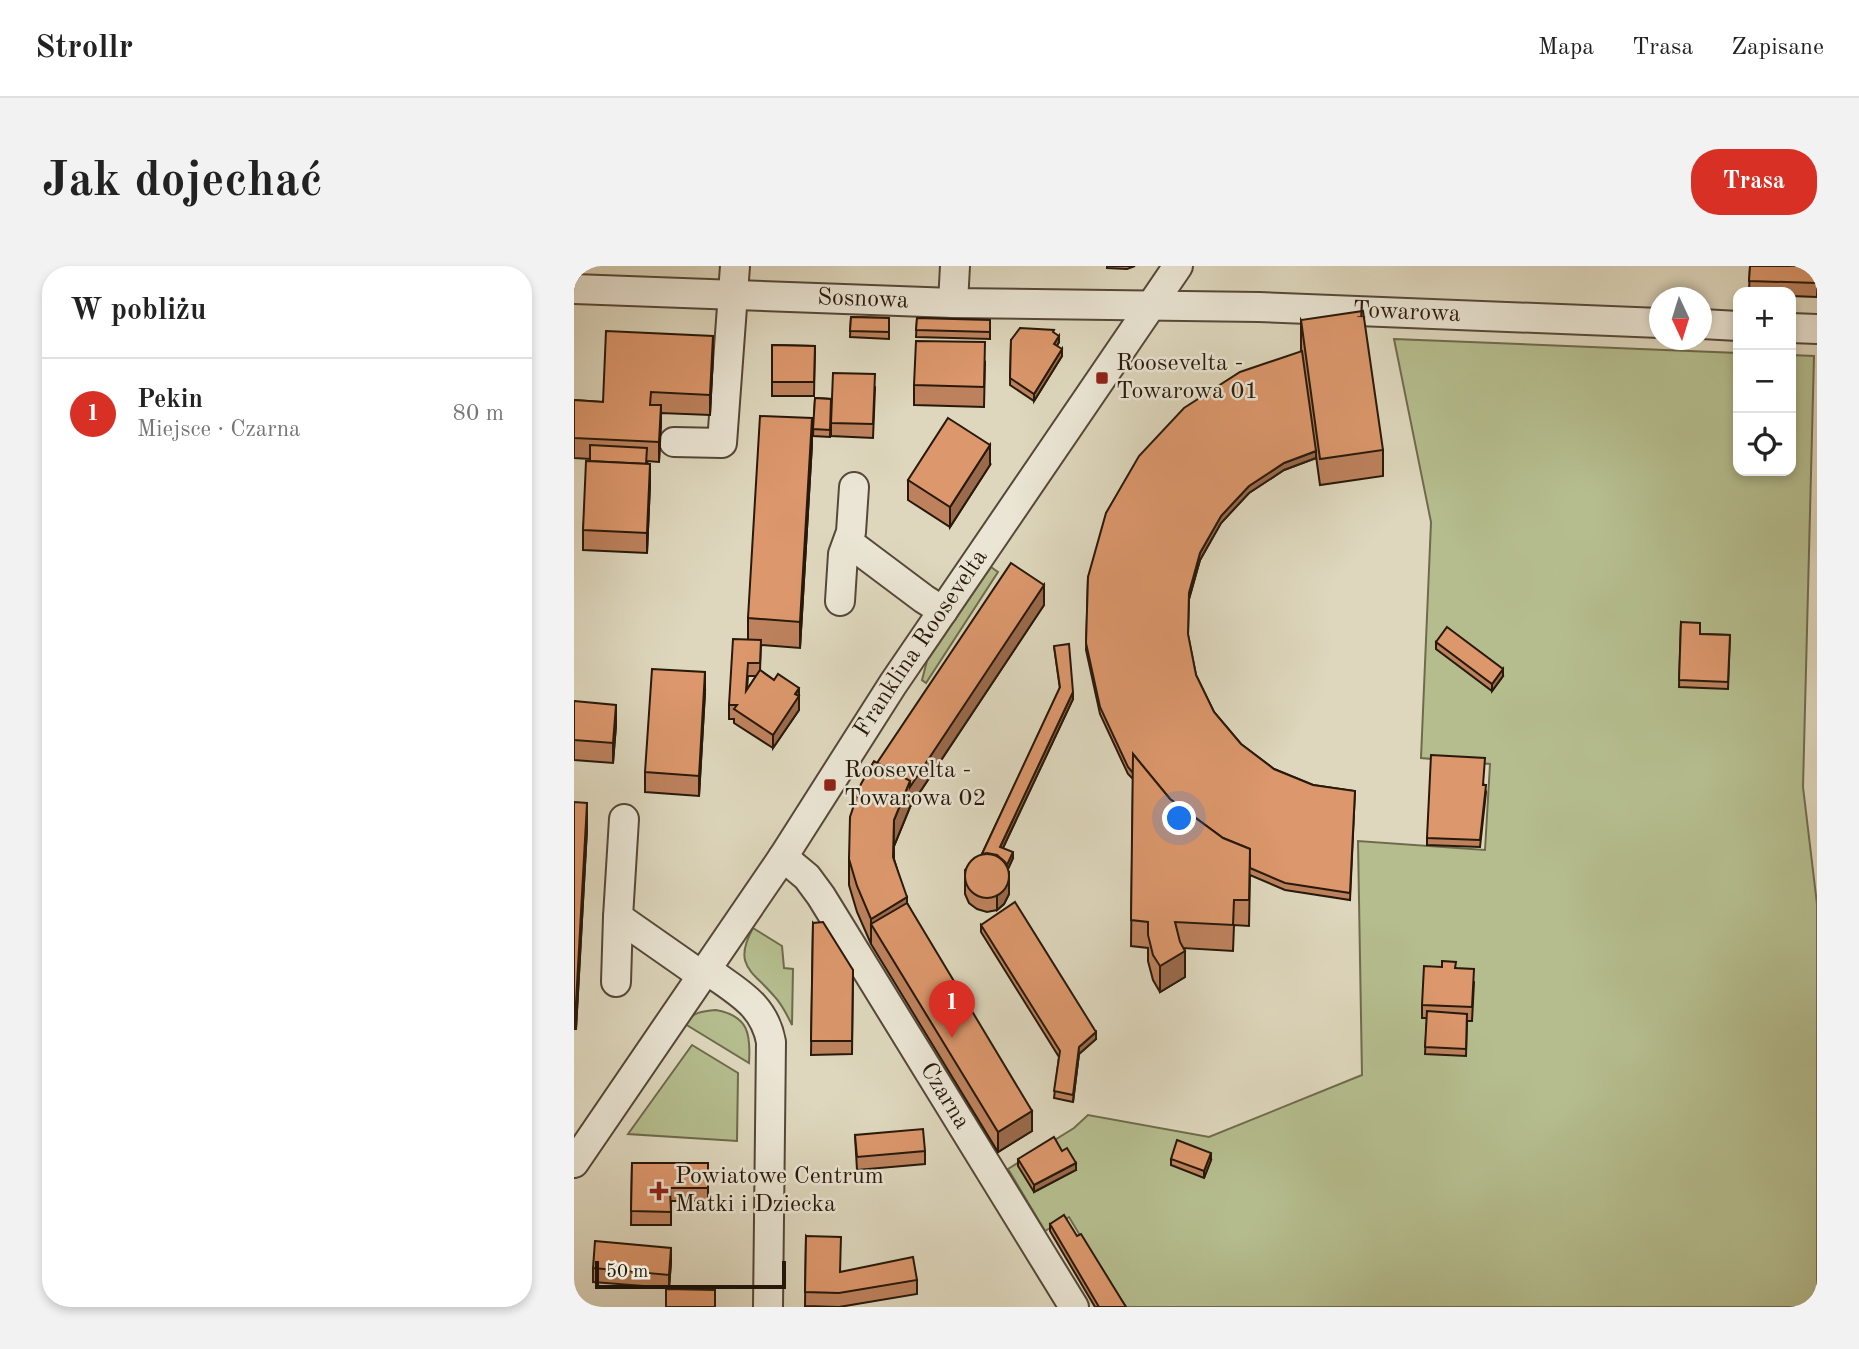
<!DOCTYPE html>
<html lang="pl">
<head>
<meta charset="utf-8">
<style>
  :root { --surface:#fff; --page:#f2f2f2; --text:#222; --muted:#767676; --line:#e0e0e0; --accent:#d93025 }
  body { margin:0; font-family:"Old Standard TT",serif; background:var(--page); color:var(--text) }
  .controls { position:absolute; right:21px; top:21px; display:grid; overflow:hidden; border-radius:14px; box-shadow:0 4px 10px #0003 }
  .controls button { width:63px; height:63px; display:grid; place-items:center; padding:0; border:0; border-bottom:2px solid var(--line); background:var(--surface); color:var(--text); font:35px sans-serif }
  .compass { position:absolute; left:1075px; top:21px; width:63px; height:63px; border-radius:50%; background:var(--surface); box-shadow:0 4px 10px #0003; rotate:176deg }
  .scale { position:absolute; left:21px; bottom:18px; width:191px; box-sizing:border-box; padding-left:7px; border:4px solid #28190b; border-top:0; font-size:19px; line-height:24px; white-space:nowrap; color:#28190b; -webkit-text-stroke:5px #eae5d4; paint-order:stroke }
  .you { position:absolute; left:606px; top:553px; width:24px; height:24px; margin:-18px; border:5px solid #fff; border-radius:50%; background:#1a73e8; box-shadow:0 0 0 10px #1a73e833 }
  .badge { display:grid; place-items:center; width:46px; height:46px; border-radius:50%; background:var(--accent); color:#fff; font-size:23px; font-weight:700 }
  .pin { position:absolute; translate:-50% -58px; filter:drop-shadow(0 2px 4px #0008) }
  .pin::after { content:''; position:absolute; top:37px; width:24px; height:21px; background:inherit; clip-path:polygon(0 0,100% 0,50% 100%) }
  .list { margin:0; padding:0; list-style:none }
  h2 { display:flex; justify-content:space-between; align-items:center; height:91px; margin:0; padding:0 28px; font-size:30px }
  h2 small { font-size:23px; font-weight:400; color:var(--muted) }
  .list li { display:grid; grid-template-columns:46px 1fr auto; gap:21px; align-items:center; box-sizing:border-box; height:112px; padding:0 28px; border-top:2px solid var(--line) }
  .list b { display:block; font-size:26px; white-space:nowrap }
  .list p { margin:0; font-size:23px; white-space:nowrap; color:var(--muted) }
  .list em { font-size:23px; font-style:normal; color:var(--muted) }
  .icon { flex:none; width:38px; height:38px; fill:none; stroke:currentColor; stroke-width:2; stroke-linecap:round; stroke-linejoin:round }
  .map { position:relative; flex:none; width:1243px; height:1041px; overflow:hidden; border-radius:28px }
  header { display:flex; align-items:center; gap:42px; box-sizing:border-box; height:98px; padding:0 35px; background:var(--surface); border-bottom:2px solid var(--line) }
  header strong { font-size:33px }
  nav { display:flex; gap:38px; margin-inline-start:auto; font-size:24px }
  .intro { display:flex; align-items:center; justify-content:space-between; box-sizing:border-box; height:168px; padding:0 42px }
  h1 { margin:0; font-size:49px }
  .button { padding:18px 32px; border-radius:28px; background:var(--accent); color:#fff; font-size:24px; font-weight:700 }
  main { display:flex; gap:42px; padding:0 42px }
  aside { flex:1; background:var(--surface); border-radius:28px; box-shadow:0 4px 10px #0003 }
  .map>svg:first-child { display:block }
</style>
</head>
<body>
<header>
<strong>Strollr</strong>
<nav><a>Mapa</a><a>Trasa</a><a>Zapisane</a></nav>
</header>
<div class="intro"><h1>Jak dojechać</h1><a class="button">Trasa</a></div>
<main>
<aside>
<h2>W pobliżu<small></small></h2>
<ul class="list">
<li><span class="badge">1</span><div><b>Pekin</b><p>Miejsce · Czarna</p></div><em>80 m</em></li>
</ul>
</aside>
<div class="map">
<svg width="1243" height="1041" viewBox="0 0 1243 1041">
  <rect width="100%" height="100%" fill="#ded7bd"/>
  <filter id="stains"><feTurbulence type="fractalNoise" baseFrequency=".00286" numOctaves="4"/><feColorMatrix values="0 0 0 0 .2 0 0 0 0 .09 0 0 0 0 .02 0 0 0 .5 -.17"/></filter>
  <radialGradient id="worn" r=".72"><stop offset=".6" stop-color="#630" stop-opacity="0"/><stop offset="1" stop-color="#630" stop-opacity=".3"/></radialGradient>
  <g fill="#b5bd8e" stroke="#6e6b4c" stroke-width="2">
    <path d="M820,73L1164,87V205H1217V89L1240,90L1229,521L1243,638V1041H549L495,951L471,965L434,903L500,862L514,849L635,871L788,809L784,575L911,584L916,498L847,492L857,256Z"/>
    <path d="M417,301L424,306L352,417L348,414L353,395Z"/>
    <path d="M179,662L208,680L210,702L219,703L218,759C213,749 208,738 200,730C179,705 158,700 179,662Z"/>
    <path d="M142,744C174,750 177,767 175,797L111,758C118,746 129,745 142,744Z"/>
    <path d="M118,779L164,807L163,875L54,868Z"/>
  </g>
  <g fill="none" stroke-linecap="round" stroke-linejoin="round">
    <g stroke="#564838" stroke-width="32">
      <g id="minor">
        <path id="s1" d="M0,23L379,37L685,41L1086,57"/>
        <path d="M379,37L381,0"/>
        <path d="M1128,58L1164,60"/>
        <path d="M1217,62L1243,63"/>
        <path d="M100,176L148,177L161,0"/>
        <path d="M274,276L350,333L369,345"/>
        <path d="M266,335L269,288L277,266L280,221"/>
        <path d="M50,553L44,651L127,709"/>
        <path id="s2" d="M209,591L233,611L247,630L500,1041"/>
        <path d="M132,703C161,725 190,737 197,776L194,1041"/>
        <path d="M42,716L44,651"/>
        <path id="s3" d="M0,897L209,591L319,418L604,0"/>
      </g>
    </g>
    <use href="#minor" stroke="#eae5d4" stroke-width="28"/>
  </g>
  <g fill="#bd825d" stroke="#28190b" stroke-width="2" fill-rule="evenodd">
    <path d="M533,0H561L553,3L533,2Z"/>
    <path d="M1176,0H1243V31L1217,30V26H1175Z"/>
    <path d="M277,51L315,52V73L276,71Z"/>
    <path d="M343,52L416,54V73L342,71Z"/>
    <path d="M727,54L809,184V210L746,219L742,190V192L710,204L675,227L647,257L626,294L615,333L614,369L622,409L640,446L667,478L700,503L739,519L781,525L776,634L711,624L676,609L675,660L660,659L659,685L609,682L611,711L586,726L579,714L574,695V682L557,680L559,513L554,508L526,448L512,384L514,311L727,85Z"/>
    <path d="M480,67L485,76L483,80L488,90L460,135L436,119L437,74Z"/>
    <path d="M198,79L241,80L240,130H198Z"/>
    <path d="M139,90L136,149L87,147L85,196L73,195L76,218L73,287L9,284V264L16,193L0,192V134L29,136Z"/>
    <path d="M411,96L410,141L340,139V119Z"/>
    <path d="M301,122L299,172L257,170V157Z"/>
    <path d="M241,132L257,133L256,171L239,170Z"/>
    <path d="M238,178L226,382L187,379L186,404L200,414L225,422V444L199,482L160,457V453H155V439L174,373V352ZM174,410H182L173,424Z"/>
    <path d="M416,199L376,261L334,234V214Z"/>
    <path d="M470,339L336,541L320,580V593L333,637L458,865L424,886L297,678L283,646L275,619V593L303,497Z"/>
    <path d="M1107,356L1126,368L1156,369L1154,423L1105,421Z"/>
    <path d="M862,376L929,410L918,425L862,383Z"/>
    <path d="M480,380L499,433L429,582L439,592L434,603L435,628L430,638L423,644L413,646L403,643L395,637L391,628V604L408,588L486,423Z"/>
    <path d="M131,426L125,530L71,526V506Z"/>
    <path d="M0,435L42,459L39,497L0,494Z"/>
    <path d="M910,519L912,526L906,581L853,579V572Z"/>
    <path d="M0,536L13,563L2,763H0Z"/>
    <path d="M239,657L279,704L278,788L237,789Z"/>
    <path d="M407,659L522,773L505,788L499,836L480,832L485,791L407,666Z"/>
    <path d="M882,702L900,716L898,755H893L892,790L851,788L853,752H848V739Z"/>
    <path d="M281,869L351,885V898L283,904Z"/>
    <path d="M488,885L502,904L460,926L444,900V893Z"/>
    <path d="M597,893L637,894L630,912L597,899Z"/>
    <path d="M58,897H134V935H97V959H57Z"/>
    <path d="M476,958L503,970L552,1041H521L476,965Z"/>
    <path d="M232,970L266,1006L343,1014V1028L265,1041L231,1040Z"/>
    <path d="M97,996L95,1022L19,1016V1002Z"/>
  </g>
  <g fill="#9a6a4c" stroke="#28190b" stroke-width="2">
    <path d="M139,70V90L136,149V129Z"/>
    <path d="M485,70V76L480,85V78Z"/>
    <path d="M488,83V90L460,135V128Z"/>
    <path d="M87,139V159L85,196V176Z"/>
    <path d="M238,152V178L226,382V356Z"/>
    <path d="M416,179V199L376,261V241Z"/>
    <path d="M742,185V192L710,204L675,227L647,257L626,294L615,333V327L626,287L647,250L675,220L710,197Z"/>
    <path d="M76,198V218L73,287V267Z"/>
    <path d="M470,319V339L336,541L320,580L319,617L320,554L336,515Z"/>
    <path d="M929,403V410L918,425V418Z"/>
    <path d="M131,406V426L125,530V510Z"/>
    <path d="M225,422V444L199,482V469Z"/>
    <path d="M499,426V433L426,588V581Z"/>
    <path d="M42,439V459L39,497V477Z"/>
    <path d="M13,537V563L2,763V737Z"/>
    <path d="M439,586V592L432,607V600Z"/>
    <path d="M435,605V628L430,638L423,644V630Z"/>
    <path d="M333,631V657L297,658V678V653Z"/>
    <path d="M611,685V711L586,726V700Z"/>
    <path d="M522,766V773L505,788L499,836L505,781Z"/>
    <path d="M458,845V865L424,886V866Z"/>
    <path d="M637,887V894L630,912V905Z"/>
    <path d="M502,897V904L460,926V919Z"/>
    <path d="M97,982V996L95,1022V1009Z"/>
  </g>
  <g fill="#dc976c" stroke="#28190b" stroke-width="2">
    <path d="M1176,0H1243V17L1175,15Z"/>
    <path d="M789,45L809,184L746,193L727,54Z"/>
    <path d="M277,51L315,52V66L276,65Z"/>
    <path d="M343,52L416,54V66L342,64Z"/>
    <path d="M446,62L480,64L479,66L485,70L480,78L488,83L460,128L436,112L437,74Z"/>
    <path d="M32,65L139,70L136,129L77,126L76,139H87L85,176L0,172V134L29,136Z"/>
    <path d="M342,75L411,76L410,121L340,119Z"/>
    <path d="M198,79L241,80L240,116H198Z"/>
    <path d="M728,85L742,185L710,197L675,220L647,250L626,287L615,327L614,368L622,409L640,446L667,478L700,503L739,519L781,525L776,627L711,617L676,602V583L649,572L596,533L559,488V507L554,501L526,441L512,377L514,311L532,247L565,190L610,142L666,106Z"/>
    <path d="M259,107L301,108L299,158L257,157Z"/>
    <path d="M241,132L257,133L256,164L239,163Z"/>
    <path d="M186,150L238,152L226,356L174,352Z"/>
    <path d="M374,152L416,179L376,241L334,214Z"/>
    <path d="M16,179L73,182L72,198L16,195Z"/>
    <path d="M12,195L76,198L73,267L9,264Z"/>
    <path d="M437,297L470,319L336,521V515L303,497Z"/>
    <path d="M1107,356L1126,357V368L1156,369L1154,416L1105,414Z"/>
    <path d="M873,361L929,403L918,418L862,376Z"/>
    <path d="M159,373L187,374L186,397H174L172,425L186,404L200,414L204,408L225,422L221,428L225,430L199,469L160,443L163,439H155Z"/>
    <path d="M495,378L499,426L426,581L439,586L433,599L431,596L423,589L413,587L408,588L486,421L480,380Z"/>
    <path d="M78,403L131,406L125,510L71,506Z"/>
    <path d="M0,435L42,439L39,477L0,474Z"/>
    <path d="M559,488L596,533L649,572L676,583L675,634H660L659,659L601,656L606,676L611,685L586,700L579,689L574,669V656L557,654Z"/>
    <path d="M857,489L911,492L909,519H912L906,574L853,572Z"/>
    <path d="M300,495L336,515L320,554L319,591L333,631L297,653L283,620L275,593L276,551L287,518Z"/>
    <path d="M0,536L13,537L2,737H0Z"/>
    <circle cx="413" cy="610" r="22"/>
    <path d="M441,636L522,766L505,781L499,829L480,825L486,785L407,659Z"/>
    <path d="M333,637L458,845L424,866L297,658Z"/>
    <path d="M249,656L279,704L278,775H237L239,657Z"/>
    <path d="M868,695L882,696L881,702L900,703L898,741L848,739L850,700L868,701Z"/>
    <path d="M853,745L893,748L892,783L851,781Z"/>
    <path d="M349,863L351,885L283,891L281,869Z"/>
    <path d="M480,871L488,885L493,882L502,897L460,919L444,893Z"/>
    <path d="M603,874L637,887L630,905L597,893Z"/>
    <path d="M58,897H134V922H96L97,946L57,945Z"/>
    <path d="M490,949L503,970L507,968L552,1041H525L476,958Z"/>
    <path d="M232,970L267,971L266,1006L339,991L343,1014L265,1027L231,1026Z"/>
    <path d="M21,975L97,982L95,1009L19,1002Z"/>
    <path d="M92,1023L141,1024V1041H92Z"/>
  </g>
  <g fill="#8f2418" stroke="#eae5d4" stroke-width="2.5">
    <rect x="521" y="105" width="14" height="14" rx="3.5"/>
    <rect x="249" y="512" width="14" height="14" rx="3.5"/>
    <path d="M81.5 914.5h7v7h7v7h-7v7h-7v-7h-7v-7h7z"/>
  </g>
  <g text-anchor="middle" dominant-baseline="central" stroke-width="5" stroke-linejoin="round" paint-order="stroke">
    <g font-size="24" fill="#28190b" stroke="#eae5d4">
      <text stroke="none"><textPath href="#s1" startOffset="289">Sosnowa</textPath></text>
      <text stroke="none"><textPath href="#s1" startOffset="833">Towarowa</textPath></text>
      <text stroke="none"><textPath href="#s3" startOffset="625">Franklina Roosevelta</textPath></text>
      <text stroke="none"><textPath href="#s2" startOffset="290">Czarna</textPath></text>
    </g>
    <g font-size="24" fill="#28190b" stroke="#eae5d4" text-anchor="start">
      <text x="542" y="98">Roosevelta -<tspan x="542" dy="28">Towarowa 01</tspan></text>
      <text x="270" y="505">Roosevelta -<tspan x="270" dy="28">Towarowa 02</tspan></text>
      <text x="101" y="911">Powiatowe Centrum<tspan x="101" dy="28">Matki i Dziecka</tspan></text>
    </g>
  </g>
  <rect width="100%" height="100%" filter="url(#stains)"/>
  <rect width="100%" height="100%" fill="url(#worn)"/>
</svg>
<div class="controls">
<button>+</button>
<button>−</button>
<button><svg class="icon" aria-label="locate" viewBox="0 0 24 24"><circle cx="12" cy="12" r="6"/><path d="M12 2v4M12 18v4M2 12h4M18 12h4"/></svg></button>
</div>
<svg class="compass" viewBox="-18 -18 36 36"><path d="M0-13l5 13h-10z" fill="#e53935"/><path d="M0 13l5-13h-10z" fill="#767676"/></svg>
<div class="scale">50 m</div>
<div class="you"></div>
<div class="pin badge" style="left:378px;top:772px">1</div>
</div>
</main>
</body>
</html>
